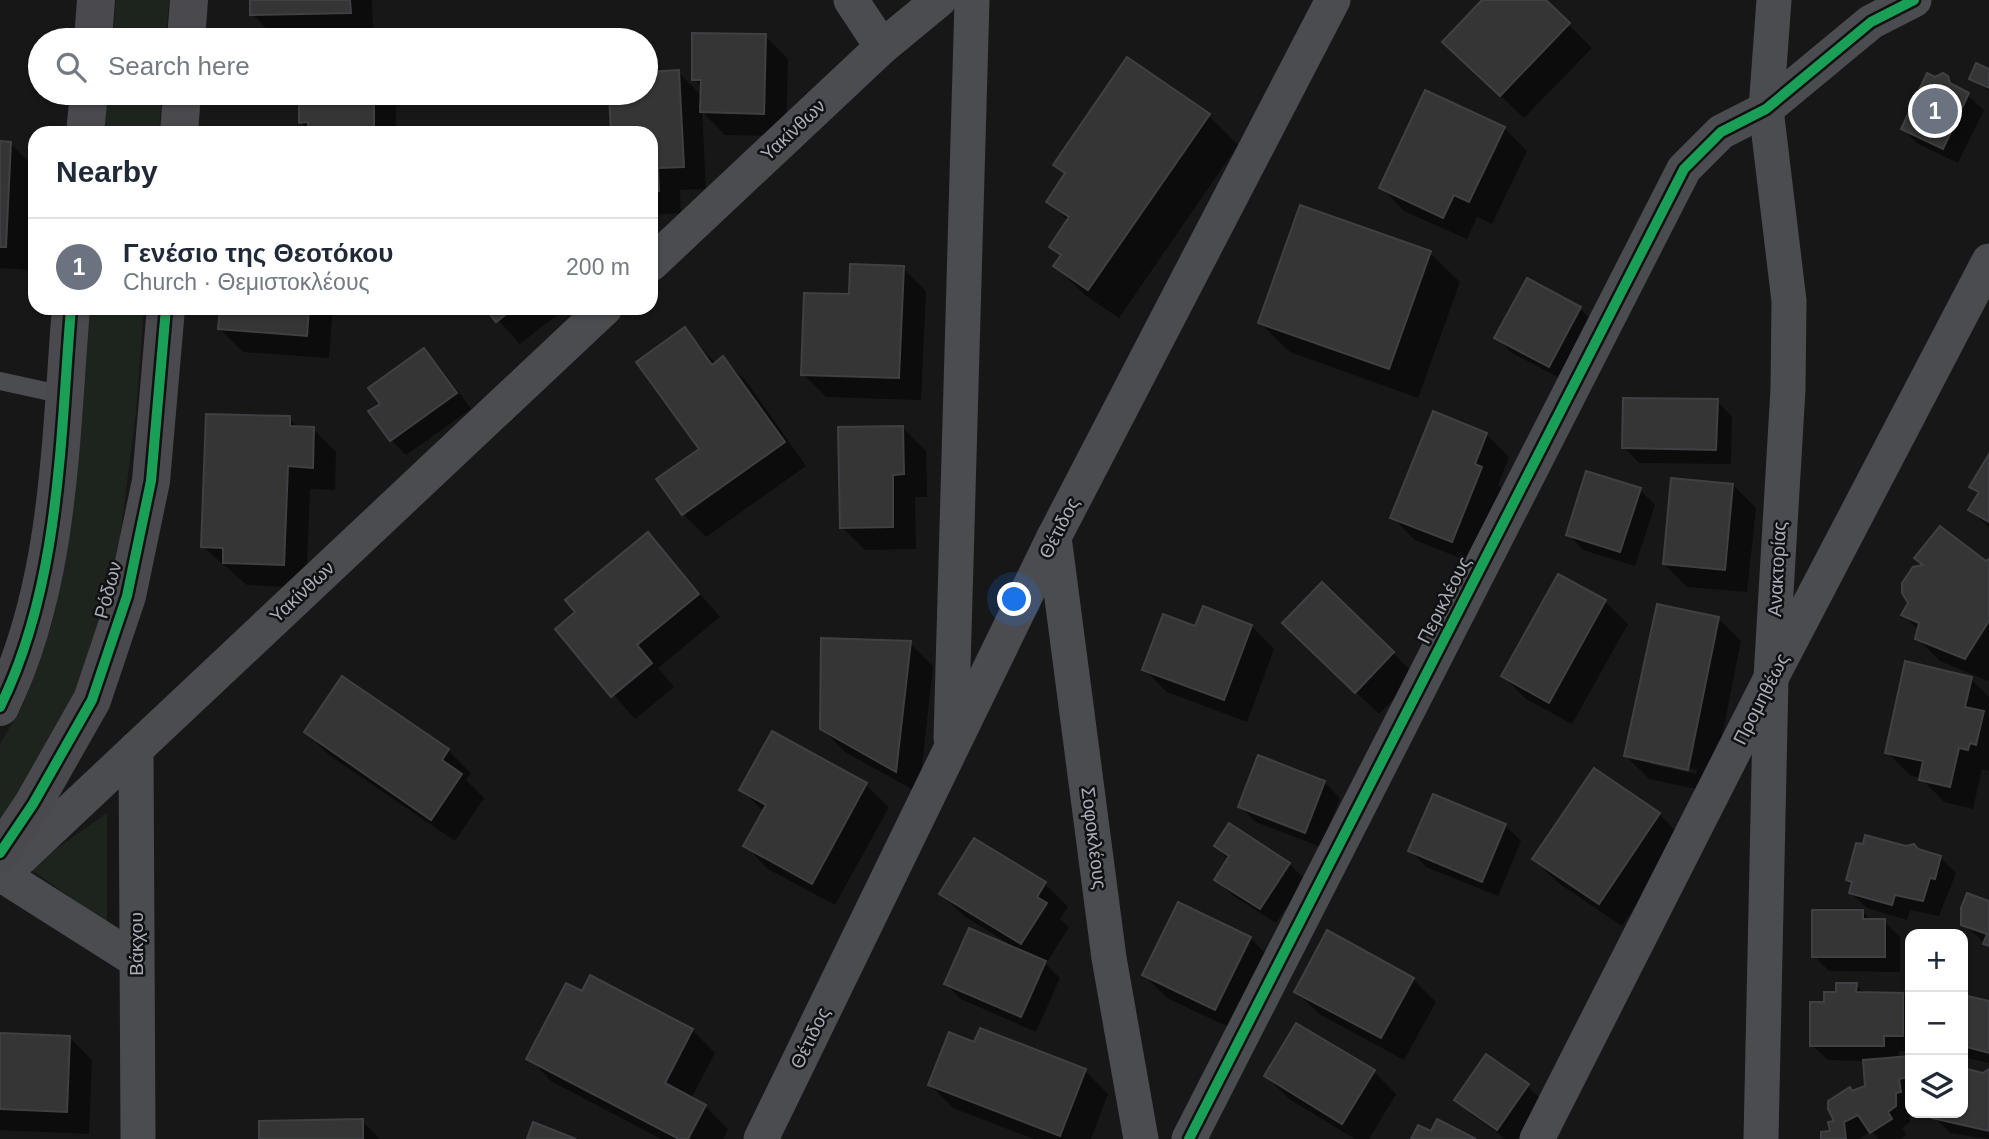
<!DOCTYPE html>
<html lang="en">
<head>
<meta charset="utf-8">
<style>
  :root { --surface:#fff; --page:#f6f6f7; --text:#1f2937; --muted:#747a83; --line:#e0e1e3; --accent:#757880 }
  body { margin:0; font-family:Arial,sans-serif; background:var(--page); color:var(--text) }
  .controls { position:absolute; right:21px; bottom:21px; display:grid; overflow:hidden; border-radius:14px; box-shadow:0 2px 5px #0004 }
  .controls button { width:63px; height:63px; display:grid; place-items:center; padding:0; border:0; border-bottom:2px solid var(--line); background:var(--surface); color:var(--text); font:35px sans-serif }
  .you { position:absolute; left:1015px; top:600px; width:24px; height:24px; margin:-18px; border:5px solid #fff; border-radius:50%; background:#1a73e8; box-shadow:0 0 0 10px #1a73e833 }
  .badge { display:grid; place-items:center; width:46px; height:46px; border-radius:50%; background:var(--accent); color:#fff; font-size:23px; font-weight:700 }
  .pin { position:absolute; translate:-50% -50%; border:4px solid #fff; box-shadow:0 2px 7px #0006 }
  .list { margin:0; padding:0; list-style:none }
  h2 { display:flex; justify-content:space-between; align-items:center; height:91px; margin:0; padding:0 28px; font-size:30px }
  h2 small { font-size:23px; font-weight:400; color:var(--muted) }
  .list li { display:grid; grid-template-columns:46px 1fr auto; gap:21px; align-items:center; box-sizing:border-box; height:98px; padding:0 28px; border-top:2px solid var(--line) }
  .list b { display:block; font-size:26px; white-space:nowrap }
  .list p { margin:0; font-size:23px; white-space:nowrap; color:var(--muted) }
  .list em { font-size:23px; font-style:normal; color:var(--muted) }
  .icon { flex:none; width:38px; height:38px; fill:none; stroke:currentColor; stroke-width:2; stroke-linecap:round; stroke-linejoin:round }
  .map { position:relative; flex:none; width:1989px; height:1139px; overflow:hidden }
  .search { position:absolute; background:var(--surface); box-shadow:0 2px 5px #0004; left:28px; top:28px; width:630px; height:77px; display:flex; align-items:center; gap:18px; box-sizing:border-box; padding:0 24px; border-radius:38px; color:var(--muted); font-size:26px }
  .panel { position:absolute; background:var(--surface); box-shadow:0 2px 5px #0004; left:28px; top:126px; width:630px; height:189px; border-radius:21px }
  .map>svg:first-child { display:block }
</style>
</head>
<body>
<div class="map">
<svg width="1989" height="1139" viewBox="0 0 1989 1139">
  <rect width="100%" height="100%" fill="#171717"/>
  <g fill="#1d241e">
    <path d="M116,0H169L166,40H113Z"/>
    <path d="M108,93H162L159,133H104Z"/>
    <path d="M89,308H144L136,412L112,600L80,695L0,823V744L24,703L54,617L70,512Z"/>
    <path d="M107,813V923L29,868Z"/>
  </g>
  <g fill="#0007" fill-rule="evenodd">
    <path d="M252,0H372L373,35L275,37L252,14Z"/>
    <path d="M1485,0H1543L1592,48L1524,118L1468,64Z"/>
    <path d="M765,36L788,59L786,136L725,135L702,112L706,189L680,190L681,213L651,215V133H613L611,93H646V74L678,72L702,96V88L694,79Z"/>
    <path d="M1989,71V91L1971,78Z"/>
    <path d="M1947,77L1984,110L1958,163L1918,144L1903,129L1935,79Z"/>
    <path d="M301,93H389L396,99V133H310L301,122Z"/>
    <path d="M1208,115L1238,145L1119,318L1085,295L1055,266L1061,257L1051,246L1068,221L1049,201L1066,175L1055,164Z"/>
    <path d="M1504,128L1527,151L1492,224L1477,217L1467,239L1404,211L1382,188Z"/>
    <path d="M0,143H10L33,166L29,270L0,268Z"/>
    <path d="M1430,253L1460,282L1418,398L1290,352L1260,323Z"/>
    <path d="M903,268L926,291L921,400L826,397L803,374L851,296Z"/>
    <path d="M222,308H333L329,358L243,352L220,329Z"/>
    <path d="M487,308H566L520,344Z"/>
    <path d="M1580,308L1595,324L1565,381L1512,353L1497,338Z"/>
    <path d="M685,329L716,364L723,359L746,381L806,466L706,537L683,514L701,450Z"/>
    <path d="M424,350L439,366L471,409L406,455L391,440L382,404Z"/>
    <path d="M1717,401L1732,417L1731,464L1639,463L1624,447Z"/>
    <path d="M289,418L299,428L313,429L336,452L335,490L310,489L306,588L247,585L203,547Z"/>
    <path d="M903,428L926,451L927,497H915L916,549L865,550L842,527Z"/>
    <path d="M1486,434L1509,457L1498,485L1504,491L1475,564L1415,540L1392,517Z"/>
    <path d="M1989,457V528L1971,510L1980,495L1972,487Z"/>
    <path d="M1733,485L1756,508L1747,592L1687,587L1664,564Z"/>
    <path d="M1640,490L1655,505L1635,566L1583,550L1568,534Z"/>
    <path d="M648,534L720,617L658,668L674,687L635,719L557,630L578,613Z"/>
    <path d="M1989,561V680L1988,681L1940,661L1917,638L1919,630L1903,615Z"/>
    <path d="M1559,576L1605,602L1628,624L1572,724L1526,699L1503,676Z"/>
    <path d="M1718,618L1741,641L1711,792L1649,779L1626,756ZM1650,760L1697,770L1696,774L1650,764Z"/>
    <path d="M1251,626L1274,649L1247,722L1167,692L1144,669L1196,629Z"/>
    <path d="M910,643L933,666L919,793L845,752L821,728Z"/>
    <path d="M1307,645L1393,653L1416,676L1379,714Z"/>
    <path d="M343,678L448,750L471,773L466,780L484,798L455,841L329,755L306,732Z"/>
    <path d="M1971,679L1989,697V771L1982,769L1973,809L1944,802L1921,778L1910,775L1887,752Z"/>
    <path d="M772,733L866,785L889,807L835,905L768,869L746,846L764,812L741,789Z"/>
    <path d="M1595,771L1659,814L1682,837L1622,926L1557,882L1534,859Z"/>
    <path d="M1324,782L1340,798L1321,847L1256,822L1240,807Z"/>
    <path d="M1505,825L1521,841L1498,896L1426,867L1411,851Z"/>
    <path d="M975,841L1045,884L1068,907L1060,919L1069,927L1046,964L1060,978L1036,1032L961,999L946,984L1014,947L964,916L941,894Z"/>
    <path d="M1216,846L1289,864L1305,879L1276,923L1232,895L1217,880L1229,860Z"/>
    <path d="M1919,851L1940,857L1956,873L1939,916L1910,910L1907,920L1867,908L1851,893L1853,885L1848,880Z"/>
    <path d="M1989,903V947L1963,924Z"/>
    <path d="M1863,912L1872,921H1884L1900,937V972L1829,971L1814,956Z"/>
    <path d="M1250,938L1273,961L1239,1032L1167,998L1144,975Z"/>
    <path d="M1413,979L1436,1002L1404,1060L1319,1014L1296,991Z"/>
    <path d="M1856,985L1865,994H1902L1910,1002V1051H1899L1898,1058L1910,1057V1122L1902,1128L1906,1135L1900,1139H1879L1871,1131L1859,1139H1823L1832,1132L1853,1093L1867,1087L1865,1061L1828,1060L1812,1045L1826,1004Z"/>
    <path d="M582,994L692,1030L715,1053L691,1099L705,1106L728,1129L723,1139H661L551,1081L529,1058Z"/>
    <path d="M1963,997L1989,1003V1063L1967,1058L1963,1054Z"/>
    <path d="M0,1034L69,1037L92,1060L89,1134L0,1130Z"/>
    <path d="M975,1044L1085,1071L1108,1094L1091,1139H1034L953,1108L930,1085Z"/>
    <path d="M1963,1070L1984,1075L1989,1071V1139L1950,1133L1934,1117L1935,1113H1963Z"/>
    <path d="M1374,1072L1396,1094L1369,1139H1355L1289,1099L1266,1076Z"/>
    <path d="M1527,1086L1543,1101L1517,1139H1506L1472,1115L1456,1100Z"/>
    <path d="M362,1121L380,1139H261Z"/>
  </g>
  <g fill="#353536" stroke="#3f4043" stroke-width="2">
    <path d="M250,0H350L351,13L250,15Z"/>
    <path d="M1482,0H1546L1570,23L1500,96L1442,42Z"/>
    <path d="M692,33L766,34L764,114L700,112L701,80H692Z"/>
    <path d="M1127,57L1210,114L1088,290L1053,266L1061,255L1049,247L1069,217L1046,202L1065,173L1053,165Z"/>
    <path d="M1976,63L1989,69V88L1969,79Z"/>
    <path d="M679,70L684,167L658,168L659,191H651V133H611L609,93H646V72Z"/>
    <path d="M1927,73L1935,77L1943,73L1948,76L1950,83L1969,93L1943,149L1901,129Z"/>
    <path d="M1425,90L1505,127L1469,202L1454,195L1443,218L1379,188Z"/>
    <path d="M299,93H374V133H308V122L299,123Z"/>
    <path d="M0,141L11,142L6,247H0Z"/>
    <path d="M1300,205L1431,251L1389,369L1258,323Z"/>
    <path d="M850,264L904,266L899,378L801,375L804,293L849,294Z"/>
    <path d="M1527,278L1581,307L1549,367L1494,338Z"/>
    <path d="M220,308H309L307,336L218,329Z"/>
    <path d="M485,308H514L496,322Z"/>
    <path d="M685,327L712,365L723,356L785,442L682,515L656,479L699,449L636,362Z"/>
    <path d="M424,348L457,393L390,441L368,411L380,404L368,388Z"/>
    <path d="M1623,398L1718,399L1716,450L1622,448Z"/>
    <path d="M1433,411L1487,433L1475,464L1482,467L1452,542L1390,518Z"/>
    <path d="M206,414L290,416V426L314,427L313,468L288,466L284,565L223,563V548L201,547Z"/>
    <path d="M903,426L904,474L893,475V527L840,528L838,427Z"/>
    <path d="M1989,454V522L1968,510L1979,492L1969,487Z"/>
    <path d="M1586,471L1641,488L1620,552L1566,535Z"/>
    <path d="M1671,478L1733,484L1725,570L1663,564Z"/>
    <path d="M1940,526L1986,561L1989,559V621L1965,659L1915,639L1919,623L1901,615L1908,603L1902,593V583L1913,567L1923,565L1914,558Z"/>
    <path d="M648,532L699,594L637,645L652,663L611,697L555,629L575,612L565,600Z"/>
    <path d="M1558,574L1606,600L1549,703L1501,676Z"/>
    <path d="M1322,582L1394,652L1355,693L1282,623Z"/>
    <path d="M1657,604L1719,617L1688,770L1624,756Z"/>
    <path d="M1203,606L1252,625L1224,700L1142,670L1163,614L1195,626Z"/>
    <path d="M821,638L911,641L896,772L820,729Z"/>
    <path d="M1905,661L1972,677L1965,707L1984,711L1976,745L1970,743L1968,750L1959,748L1950,787L1919,780L1923,761L1885,753Z"/>
    <path d="M342,676L449,749L442,760L462,774L431,820L304,732Z"/>
    <path d="M772,731L867,783L812,884L743,846L766,805L739,790Z"/>
    <path d="M1258,755L1325,781L1305,833L1238,807Z"/>
    <path d="M1594,768L1660,813L1599,904L1532,859Z"/>
    <path d="M1433,794L1506,824L1482,882L1408,851Z"/>
    <path d="M1229,823L1290,863L1260,909L1214,880L1229,856L1214,846Z"/>
    <path d="M1865,835L1906,846L1914,844L1918,849L1941,856L1935,879L1930,878L1923,901L1895,895L1892,905L1849,893L1852,882L1846,880L1856,843L1863,844Z"/>
    <path d="M974,838L1046,882L1037,897L1047,903L1021,944L939,894Z"/>
    <path d="M1967,893L1989,901V946L1983,944L1987,934L1961,925V908Z"/>
    <path d="M1178,902L1251,937L1215,1010L1142,975Z"/>
    <path d="M1812,910H1863V919H1885V957H1812Z"/>
    <path d="M969,928L1046,961L1021,1017L944,984Z"/>
    <path d="M1327,930L1414,978L1381,1038L1294,992Z"/>
    <path d="M590,975L693,1029L665,1083L706,1105L688,1139H679L526,1059L566,983L582,991Z"/>
    <path d="M1836,983H1857L1856,992L1903,993V1036H1884V1046H1810V1002H1824V992H1836Z"/>
    <path d="M1963,995L1989,1001V1053L1963,1046Z"/>
    <path d="M1296,1023L1375,1070L1342,1124L1264,1076Z"/>
    <path d="M980,1028L1086,1069L1060,1136L928,1085L949,1032L974,1042Z"/>
    <path d="M0,1033L70,1036L67,1112L0,1109Z"/>
    <path d="M1486,1054L1529,1084L1497,1130L1454,1100Z"/>
    <path d="M1910,1056V1077L1899,1079L1901,1092L1896,1093V1106L1888,1112L1892,1119L1870,1133L1858,1115L1844,1122L1846,1139H1821V1132L1830,1131L1828,1122L1834,1121L1828,1109V1101L1850,1087L1852,1091L1865,1086L1863,1060Z"/>
    <path d="M1963,1068L1983,1073L1989,1069V1131L1932,1118L1934,1113H1963Z"/>
    <path d="M363,1119V1139H259V1121Z"/>
    <path d="M1437,1119L1476,1139H1411L1418,1125L1431,1131Z"/>
    <path d="M533,1122L576,1139H527Z"/>
  </g>
  <g fill="none" stroke-linecap="round" stroke-linejoin="round">
    <path stroke="#4b4c50" stroke-width="18" d="M0,381L64,395"/>
    <g stroke="#4b4c50" stroke-width="35">
      <path d="M851,0L882,47"/>
      <path d="M651,264L882,47L939,0"/>
      <path d="M1054,537L1109,958L1141,1139"/>
      <path d="M951,738L972,0"/>
      <path d="M136,749L138,1139"/>
      <path d="M2,875L136,960"/>
      <path d="M0,877L605,308"/>
      <path d="M761,1139L1054,537L1333,0"/>
      <path d="M1189,1139L1684,169L1721,132L1766,109L1871,22L1914,0"/>
      <path d="M1537,1139L1771,678L1989,261"/>
      <path d="M1761,1139L1771,678L1788,389L1789,301L1766,109L1774,0"/>
    </g>
    <g stroke="#4a4a4e" stroke-width="38">
      <path d="M93,40L96,0"/>
      <path d="M186,40L189,0"/>
      <path d="M85,133L89,93"/>
      <path d="M179,133L182,93"/>
      <path d="M0,707C60,585 60,442 71,308"/>
      <path d="M0,853L33,804L92,700L127,596L151,481L166,308"/>
    </g>
    <g stroke="#111113" stroke-width="15">
      <g id="cycleway">
        <path d="M0,707C60,585 60,442 71,308"/>
        <path d="M0,853L33,804L92,700L127,596L151,481L166,308"/>
        <path d="M1189,1139L1684,169L1721,132L1766,109L1871,22L1914,0"/>
      </g>
    </g>
    <use href="#cycleway" stroke="#1a9f57" stroke-width="10"/>
  </g>
  <g text-anchor="middle" dominant-baseline="central" stroke-width="5" stroke-linejoin="round" paint-order="stroke">
    <g font-size="19" fill="#a8adb8" stroke="#111113">
      <text transform="translate(793 130) rotate(-43)">Υακίνθων</text>
      <text transform="translate(1059 528) rotate(-63)">Θέτιδος</text>
      <text transform="translate(1777 569) rotate(-87)">Ανακτορίας</text>
      <text transform="translate(108 590) rotate(-75)">Ρόδων</text>
      <text transform="translate(302 592) rotate(-43)">Υακίνθων</text>
      <text transform="translate(1444 600) rotate(-63)">Περικλέους</text>
      <text transform="translate(1761 699) rotate(-63)">Προμηθέως</text>
      <text transform="translate(1094 838) rotate(83)">Σοφοκλέους</text>
      <text transform="translate(136 944) rotate(-90)">Βάκχου</text>
      <text transform="translate(810 1038) rotate(-64)">Θέτιδος</text>
    </g>
  </g>
</svg>
<div class="controls">
<button>+</button>
<button>−</button>
<button><svg class="icon" aria-label="layers" viewBox="0 0 24 24"><path d="M12 4l9 5-9 5-9-5zM3 14l9 5 9-5"/></svg></button>
</div>
<div class="you"></div>
<div class="pin badge" style="left:1935px;top:111px;background:#6b7280">1</div>
<div class="search"><svg class="icon" aria-label="search" viewBox="0 0 24 24"><circle cx="10" cy="10" r="6"/><path d="M15 15l6 6"/></svg>Search here</div>
<section class="panel">
<h2>Nearby<small></small></h2>
<ul class="list">
<li><span class="badge" style="background:#6b7280">1</span><div><b>Γενέσιο της Θεοτόκου</b><p>Church · Θεμιστοκλέους</p></div><em>200 m</em></li>
</ul>
</section>
</div>
</body>
</html>
